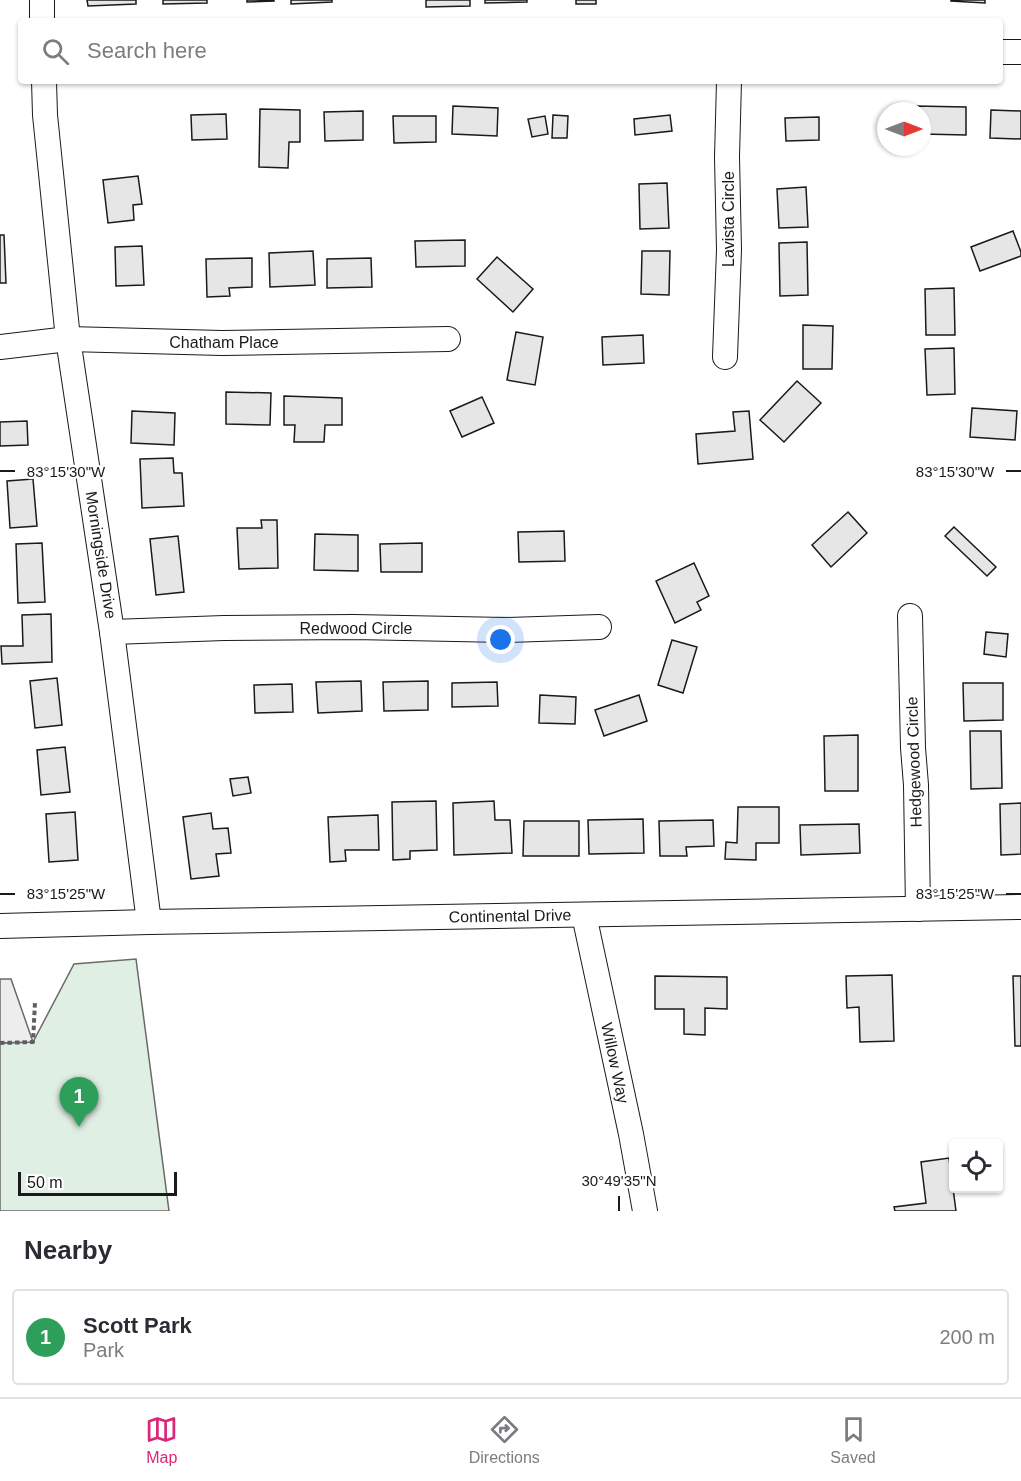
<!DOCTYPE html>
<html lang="en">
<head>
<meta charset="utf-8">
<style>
  :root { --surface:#fff; --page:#f2f2f3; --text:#2b2b33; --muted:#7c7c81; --line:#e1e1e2; --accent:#db2777 }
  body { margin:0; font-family:Arial,sans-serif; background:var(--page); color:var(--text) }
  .controls { position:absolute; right:18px; bottom:18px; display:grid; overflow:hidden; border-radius:6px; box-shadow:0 2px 4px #0004 }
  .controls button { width:54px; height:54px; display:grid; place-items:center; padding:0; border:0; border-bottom:2px solid var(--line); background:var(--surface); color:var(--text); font:30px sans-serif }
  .compass { position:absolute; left:877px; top:102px; width:54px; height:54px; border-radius:50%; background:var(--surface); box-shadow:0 2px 4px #0004; rotate:90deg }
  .scale { position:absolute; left:18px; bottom:15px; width:159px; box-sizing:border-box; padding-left:6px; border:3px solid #1a1a1a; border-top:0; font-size:16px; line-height:21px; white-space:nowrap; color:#1a1a1a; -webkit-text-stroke:4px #fff; paint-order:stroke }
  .you { position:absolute; left:501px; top:640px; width:21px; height:21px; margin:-15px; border:4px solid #fff; border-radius:50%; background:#1a73e8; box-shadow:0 0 0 9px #1a73e833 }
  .badge { display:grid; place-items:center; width:39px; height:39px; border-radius:50%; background:var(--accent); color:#fff; font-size:20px; font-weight:700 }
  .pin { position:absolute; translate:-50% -50px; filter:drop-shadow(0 2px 3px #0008) }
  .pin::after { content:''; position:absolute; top:32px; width:21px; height:18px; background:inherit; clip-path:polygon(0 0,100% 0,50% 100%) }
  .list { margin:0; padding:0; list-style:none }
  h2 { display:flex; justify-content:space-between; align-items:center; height:78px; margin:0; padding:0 24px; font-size:26px }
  h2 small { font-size:20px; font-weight:400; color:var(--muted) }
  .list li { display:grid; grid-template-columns:39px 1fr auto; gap:18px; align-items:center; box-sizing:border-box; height:96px; margin:0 12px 12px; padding:0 12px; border:2px solid var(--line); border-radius:6px }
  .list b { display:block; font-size:22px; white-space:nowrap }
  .list p { margin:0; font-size:20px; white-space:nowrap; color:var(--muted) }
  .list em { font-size:20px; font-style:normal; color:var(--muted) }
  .icon { flex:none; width:33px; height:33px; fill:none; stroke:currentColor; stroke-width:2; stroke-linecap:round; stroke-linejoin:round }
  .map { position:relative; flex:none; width:1021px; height:1211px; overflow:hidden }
  .search { position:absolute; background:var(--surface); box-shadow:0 2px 4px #0004; left:18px; right:18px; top:18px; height:66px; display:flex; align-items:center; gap:15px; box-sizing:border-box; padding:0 21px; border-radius:6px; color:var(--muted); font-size:22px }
  .sheet { height:186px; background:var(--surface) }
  nav { display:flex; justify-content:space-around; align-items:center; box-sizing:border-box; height:84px; border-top:2px solid var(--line); background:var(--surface); font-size:16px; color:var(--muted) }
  nav a { display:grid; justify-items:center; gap:3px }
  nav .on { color:var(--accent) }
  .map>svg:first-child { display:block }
</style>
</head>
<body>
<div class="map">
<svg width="1021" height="1211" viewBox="0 0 1021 1211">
  <rect width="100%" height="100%" fill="#fff"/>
  <path fill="#e0efe3" stroke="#6a6a6a" stroke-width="1.5" d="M136,959L169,1211H0V1043L33,1042L74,964Z"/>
  <path fill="#ededed" stroke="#6a6a6a" stroke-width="1.5" d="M0,979H11L33,1042L0,1043Z"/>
  <g fill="#e6e6e6" stroke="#1a1a1a" stroke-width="1.5">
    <path d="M87,0H136V4L88,6Z"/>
    <path d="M163,0H207V3L163,4Z"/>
    <path d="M247,0H274V1L247,2Z"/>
    <path d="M291,0H332V2L291,4Z"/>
    <path d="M426,0H470V6L426,7Z"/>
    <path d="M485,0H527V2L485,3Z"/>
    <rect x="576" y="0" width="20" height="4"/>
    <path d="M951,0H985V3L951,1Z"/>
    <path d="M453,106L498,108L497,136L452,134Z"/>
    <path d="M915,106L966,107V135L922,134V111H915Z"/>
    <path d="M260,109L300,110V142H289L288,168L259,167Z"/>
    <path d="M991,110L1021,111V139L990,138Z"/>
    <path d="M363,111V140L325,141L324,112Z"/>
    <path d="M226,114L227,139L192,140L191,115Z"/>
    <path d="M553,115L568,116L567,138H552Z"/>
    <path d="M670,115L672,131L635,135L634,119Z"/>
    <path d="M393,116H436V142L394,143Z"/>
    <path d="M545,116L548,134L532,137L528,119Z"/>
    <path d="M819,117V140L786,141L785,118Z"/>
    <path d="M138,176L142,204L133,205L134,220L108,223L103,180Z"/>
    <path d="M667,183L669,228L640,229L639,184Z"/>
    <path d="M806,187L808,227L779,228L777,189Z"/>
    <path d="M1013,231L1021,252V256L980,271L971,247Z"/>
    <path d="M0,235H4L6,283H0Z"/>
    <path d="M465,240V266L416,267L415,241Z"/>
    <path d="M807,242L808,295L780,296L779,243Z"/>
    <path d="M142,246L144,285L116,286L115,247Z"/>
    <path d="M313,251L315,285L270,287L269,253Z"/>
    <path d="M642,251H670L669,295L641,294Z"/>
    <path d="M497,257L533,289L513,312L477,279Z"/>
    <path d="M252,258V287L229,288L230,296L207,297L206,259Z"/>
    <path d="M371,258L372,287L327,288V259Z"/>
    <path d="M954,288L955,335H926L925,289Z"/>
    <path d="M803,325L833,326L832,369H803Z"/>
    <path d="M516,332L543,337L535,385L507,380Z"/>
    <path d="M643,335L644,363L603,365L602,337Z"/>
    <path d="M954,348L955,394L927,395L925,349Z"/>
    <path d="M797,381L821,403L784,442L760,420Z"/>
    <path d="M226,392L271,393L270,425L226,424Z"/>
    <path d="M284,396L342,398V425H325L324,442H294L295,425H284Z"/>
    <path d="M482,397L494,423L462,437L450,411Z"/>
    <path d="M972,408L1017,411L1015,440L970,437Z"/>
    <path d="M132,411L175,413L174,445L131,443Z"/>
    <path d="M749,411L753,459L698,464L696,434L735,431L733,412Z"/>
    <path d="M27,421L28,445L0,446V422Z"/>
    <path d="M173,458L174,473H182L184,506L142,508L140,459Z"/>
    <path d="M33,479L37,526L10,528L7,481Z"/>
    <path d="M848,512L867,533L831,567L812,545Z"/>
    <path d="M261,520H277L278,568L239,569L237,528H262Z"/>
    <path d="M954,527L996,567L987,576L945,536Z"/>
    <path d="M564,531L565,561L519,562L518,532Z"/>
    <path d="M315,534L358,535V571L314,570Z"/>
    <path d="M178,536L184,592L156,595L150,539Z"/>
    <path d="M42,543L45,602L18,603L16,544Z"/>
    <path d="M422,543V572H381L380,544Z"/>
    <path d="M694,563L709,596L697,602L701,610L675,623L656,581Z"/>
    <path d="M51,614L52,662L2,664L1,646H23L22,615Z"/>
    <path d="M986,632L1008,634L1006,657L984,654Z"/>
    <path d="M672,640L697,647L683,693L658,685Z"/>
    <path d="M57,678L62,725L35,728L30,681Z"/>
    <path d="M361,681L362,711L318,713L316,682Z"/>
    <path d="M428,681V710L384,711L383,682Z"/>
    <path d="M497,682L498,706L452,707V683Z"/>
    <path d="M963,683H1003V720L964,721Z"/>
    <path d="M292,684L293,712L255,713L254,685Z"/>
    <path d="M540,695L576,697L575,724L539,723Z"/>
    <path d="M639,695L647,721L604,736L595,710Z"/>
    <path d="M970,731H1001L1002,788L971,789Z"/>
    <path d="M858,735V791H825L824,736Z"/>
    <path d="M65,747L70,792L41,795L37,750Z"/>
    <path d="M248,777L251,793L233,796L230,779Z"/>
    <path d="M436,801L437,850L410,851V859L393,860L392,802Z"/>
    <path d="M494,801L495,820H510L512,853L454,855L453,803Z"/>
    <path d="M1021,803V854L1001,855L1000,804Z"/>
    <path d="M738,807H779V843H756V860L725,859L726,842L737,843Z"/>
    <path d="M75,812L78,860L49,862L46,814Z"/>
    <path d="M211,813L213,829L228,828L231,853L216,854L219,876L191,879L183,817Z"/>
    <path d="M378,815L379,850H345L346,861L330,862L328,817Z"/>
    <path d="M643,819L644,853L589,854L588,820Z"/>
    <path d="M713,820L714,846L686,847L687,856H660L659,821Z"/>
    <path d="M524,821H579V856H523Z"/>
    <path d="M859,824L860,853L801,855L800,825Z"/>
    <path d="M892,975L894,1041L860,1042L859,1007L847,1008L846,976Z"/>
    <path d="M655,976L727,977V1009L705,1008V1035L684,1034V1009H655Z"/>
    <path d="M1013,976H1021V1046H1015Z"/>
    <path d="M949,1158L956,1211H895L894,1207L926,1203L921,1162Z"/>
  </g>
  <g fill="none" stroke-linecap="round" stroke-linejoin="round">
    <g stroke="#1a1a1a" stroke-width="26">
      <g id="minor">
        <path d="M42,0V21"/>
        <path d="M1000,52H1021"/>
        <path d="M44,81L45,115L68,339L112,632L149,922"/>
        <path d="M0,347L68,339L222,343L448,339"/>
        <path d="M725,357L729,250L727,157L729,81"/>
        <path d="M910,616L913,748L916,785L918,909"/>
        <path d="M112,632L224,628L354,627L505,630L599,627"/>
        <path d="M584,915L631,1134L645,1211"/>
        <path d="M0,926L149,922L1021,907"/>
      </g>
    </g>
    <path stroke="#5f5f5f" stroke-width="4" stroke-dasharray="4.5 3" stroke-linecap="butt" d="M0,1043L33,1042L35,1002"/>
    <use href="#minor" stroke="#fff" stroke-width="24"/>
  </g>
  <path fill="none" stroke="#1a1a1a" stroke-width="2" d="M0,471H15M1006,471H1021M0,894H15M1006,894H1021M619,1196V1211"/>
  <g text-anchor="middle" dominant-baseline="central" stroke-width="4.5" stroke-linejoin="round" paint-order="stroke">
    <g font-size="16" fill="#1a1a1a" stroke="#fff">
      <text transform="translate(728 219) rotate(-90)">Lavista Circle</text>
      <text x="224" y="342">Chatham Place</text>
      <text transform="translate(101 555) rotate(81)">Morningside Drive</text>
      <text x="356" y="628">Redwood Circle</text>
      <text transform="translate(914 762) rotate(-92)">Hedgewood Circle</text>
      <text transform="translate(510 916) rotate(-1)">Continental Drive</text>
      <text transform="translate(615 1063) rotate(78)">Willow Way</text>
    </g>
  </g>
  <g font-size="15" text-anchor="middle" fill="#1a1a1a" stroke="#fff" stroke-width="4.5" stroke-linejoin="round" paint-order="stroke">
    <text x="66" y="477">83°15'30"W</text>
    <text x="955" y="477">83°15'30"W</text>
    <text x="66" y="899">83°15'25"W</text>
    <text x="955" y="899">83°15'25"W</text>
    <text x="619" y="1186">30°49'35"N</text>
  </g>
</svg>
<div class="controls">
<button><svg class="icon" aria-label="locate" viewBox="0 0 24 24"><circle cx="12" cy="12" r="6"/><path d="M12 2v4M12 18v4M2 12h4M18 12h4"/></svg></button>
</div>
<svg class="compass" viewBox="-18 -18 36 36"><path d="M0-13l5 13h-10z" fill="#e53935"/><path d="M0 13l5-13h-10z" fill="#7c7c81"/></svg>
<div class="scale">50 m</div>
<div class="you"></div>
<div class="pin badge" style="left:79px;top:1127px;background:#2e9e5b">1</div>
<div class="search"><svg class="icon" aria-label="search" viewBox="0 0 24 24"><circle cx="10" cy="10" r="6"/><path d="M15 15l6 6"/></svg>Search here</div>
</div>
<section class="sheet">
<h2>Nearby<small></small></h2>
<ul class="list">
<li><span class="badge" style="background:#2e9e5b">1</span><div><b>Scott Park</b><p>Park</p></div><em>200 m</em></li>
</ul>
</section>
<nav>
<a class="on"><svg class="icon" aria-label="map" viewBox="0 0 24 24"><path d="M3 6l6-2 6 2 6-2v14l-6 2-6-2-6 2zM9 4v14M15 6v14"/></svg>Map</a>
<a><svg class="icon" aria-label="directions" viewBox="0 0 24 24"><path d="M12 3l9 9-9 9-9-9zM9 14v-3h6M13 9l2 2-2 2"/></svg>Directions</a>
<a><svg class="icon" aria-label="saved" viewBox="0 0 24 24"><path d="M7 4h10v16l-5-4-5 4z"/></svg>Saved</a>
</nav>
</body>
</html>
